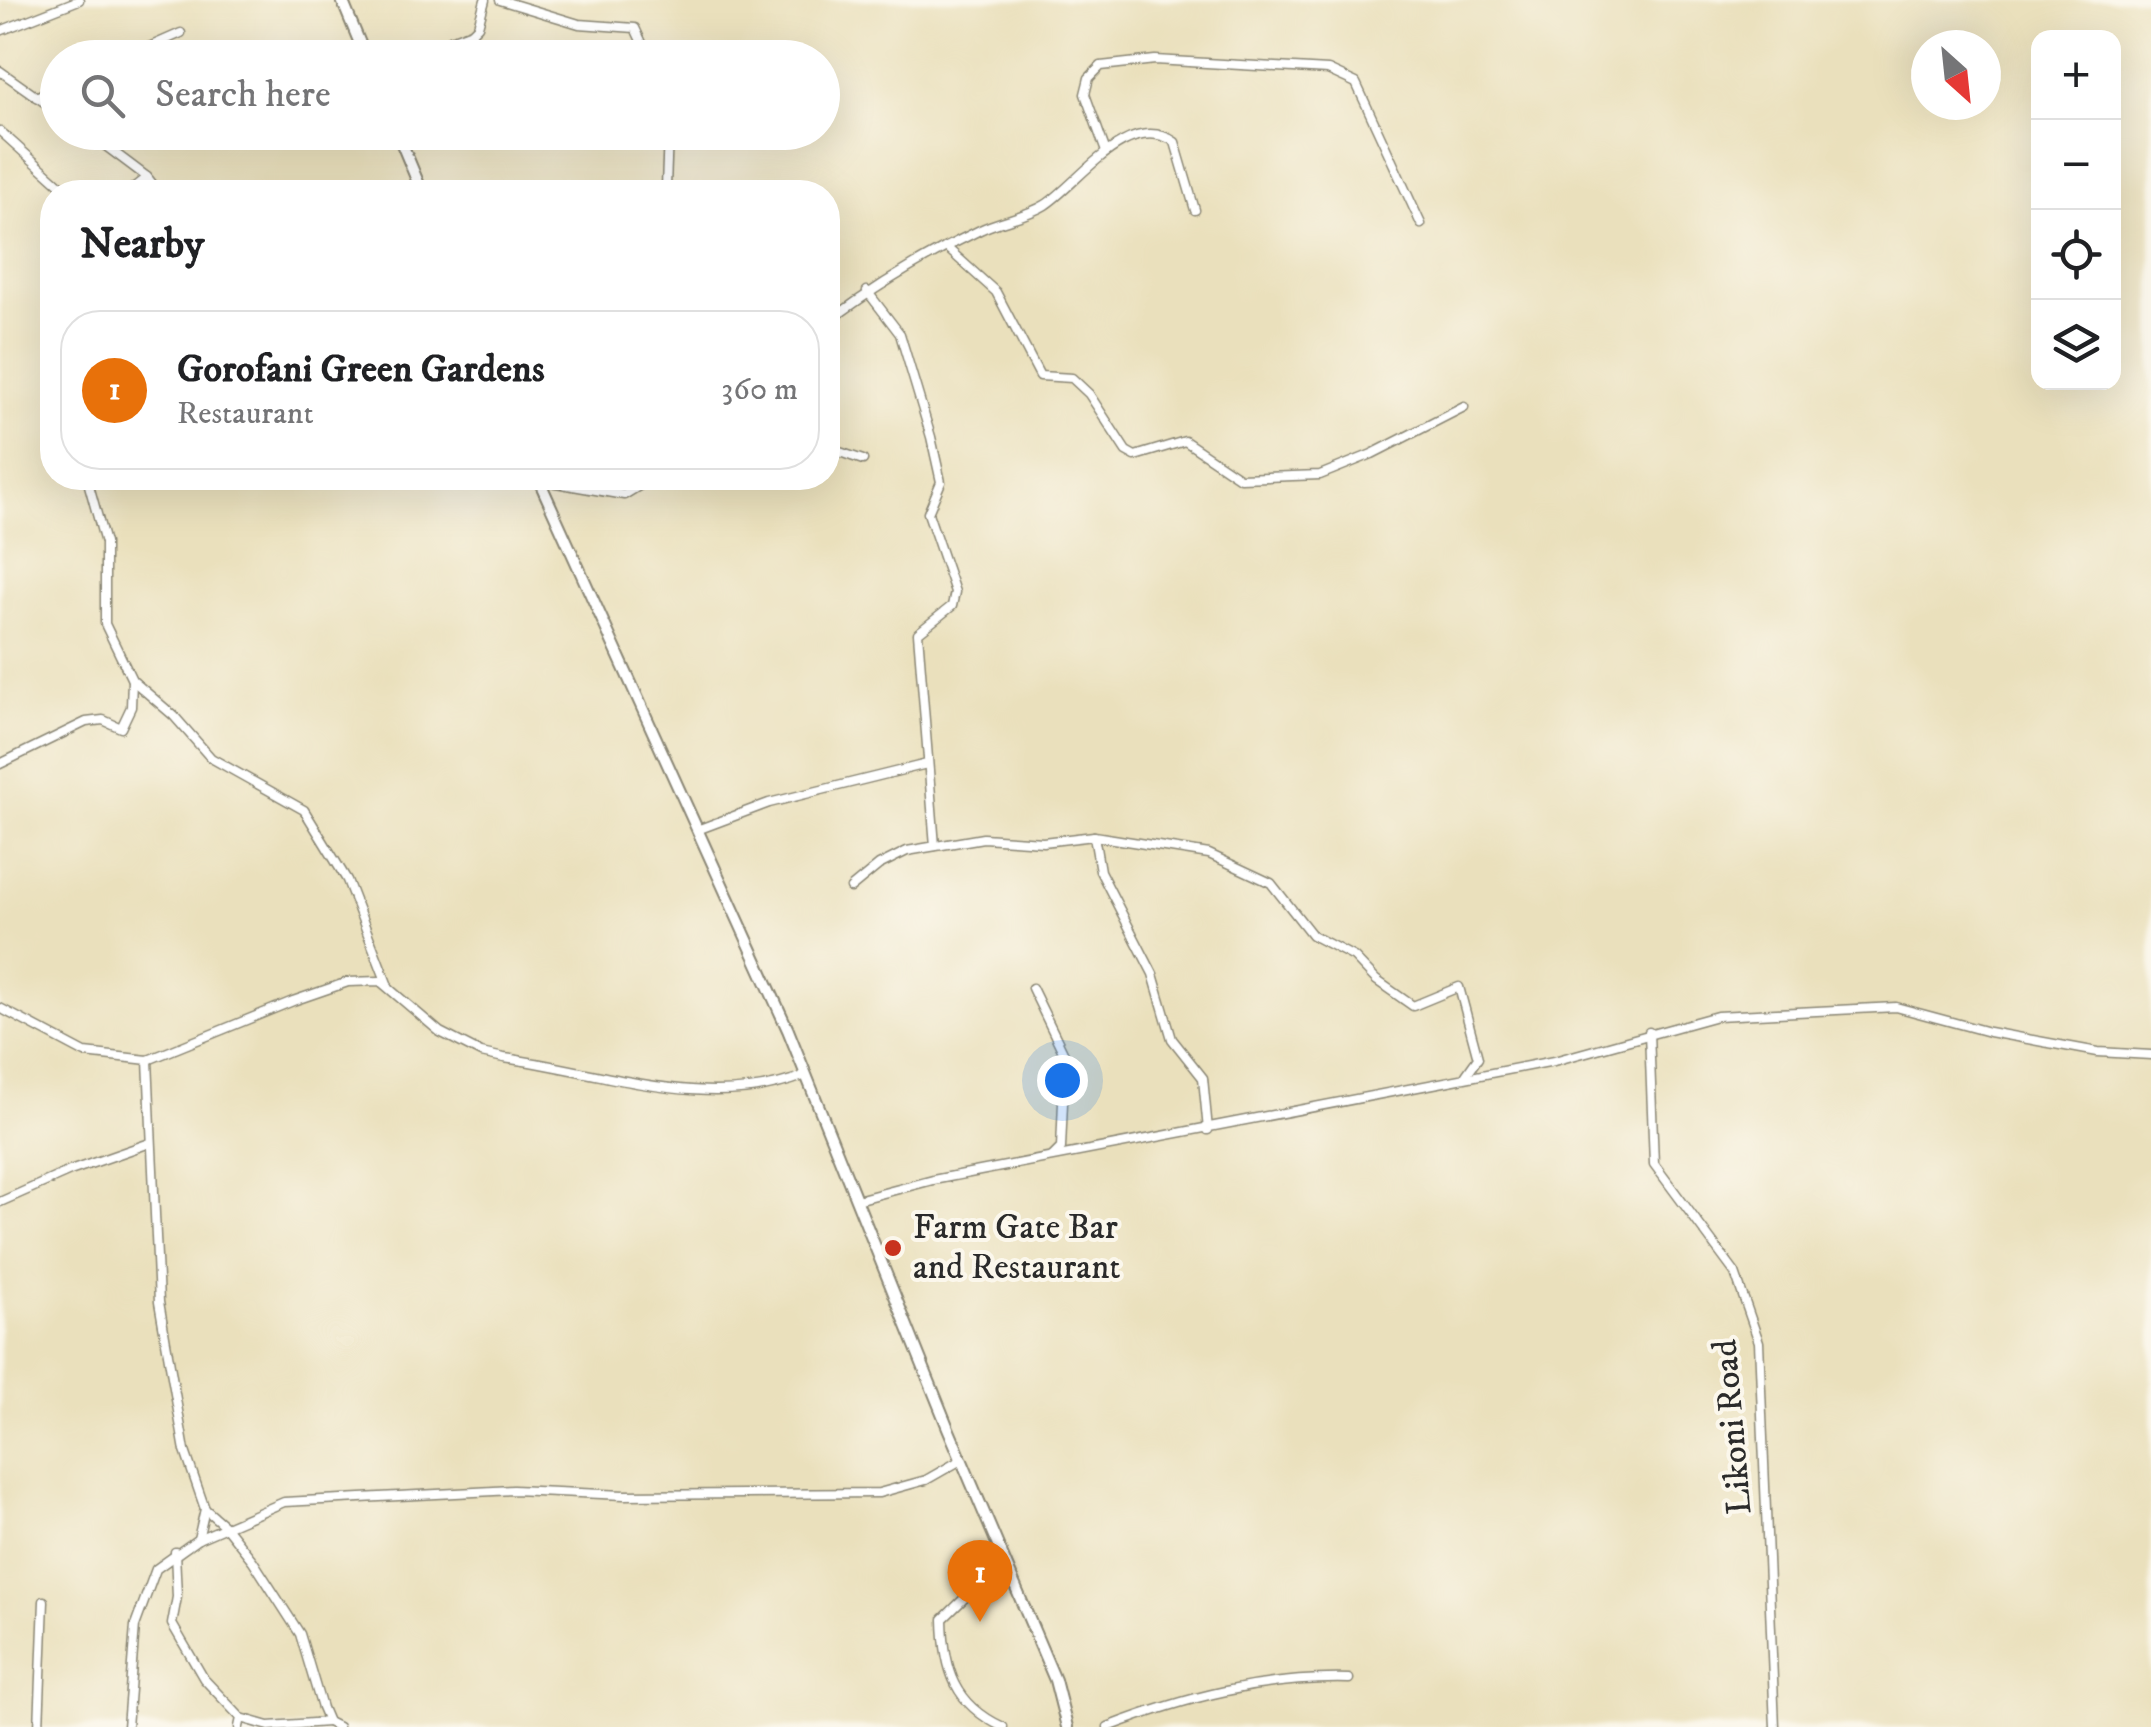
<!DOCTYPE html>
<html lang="en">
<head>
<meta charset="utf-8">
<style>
  :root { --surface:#fff; --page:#f6f6f6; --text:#202124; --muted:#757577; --line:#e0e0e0; --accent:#2563eb }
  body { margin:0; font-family:"IM FELL DW Pica",serif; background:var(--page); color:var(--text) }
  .controls { position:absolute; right:30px; top:30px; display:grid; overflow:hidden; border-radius:20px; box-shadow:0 10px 40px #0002 }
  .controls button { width:90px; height:90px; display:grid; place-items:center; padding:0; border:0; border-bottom:2px solid var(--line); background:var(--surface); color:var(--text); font:50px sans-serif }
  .compass { position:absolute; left:1911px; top:30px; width:90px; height:90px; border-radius:50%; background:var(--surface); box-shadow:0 10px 40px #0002; rotate:153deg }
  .you { position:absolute; left:1062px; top:1080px; width:35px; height:35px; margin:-25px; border:8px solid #fff; border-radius:50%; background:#1a73e8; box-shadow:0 0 0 15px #1a73e833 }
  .badge { display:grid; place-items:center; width:65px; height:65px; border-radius:50%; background:var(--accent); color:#fff; font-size:32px; font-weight:700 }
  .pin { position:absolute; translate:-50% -82px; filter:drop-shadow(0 2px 5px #0008) }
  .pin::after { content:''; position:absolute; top:52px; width:35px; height:30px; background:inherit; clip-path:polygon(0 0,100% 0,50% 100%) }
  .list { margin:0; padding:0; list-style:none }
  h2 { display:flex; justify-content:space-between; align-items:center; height:130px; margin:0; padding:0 40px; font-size:42px }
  h2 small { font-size:32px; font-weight:400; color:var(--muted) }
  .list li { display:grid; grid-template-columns:65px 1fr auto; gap:30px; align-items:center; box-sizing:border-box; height:160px; margin:0 20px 20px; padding:0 20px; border:2px solid var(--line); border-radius:40px }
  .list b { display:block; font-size:38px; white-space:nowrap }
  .list p { margin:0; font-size:32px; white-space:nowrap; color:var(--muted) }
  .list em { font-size:32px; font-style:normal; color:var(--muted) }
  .icon { flex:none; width:55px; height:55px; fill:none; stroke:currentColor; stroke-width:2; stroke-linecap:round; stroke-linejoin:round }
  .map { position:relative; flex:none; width:2151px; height:1727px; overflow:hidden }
  .search { position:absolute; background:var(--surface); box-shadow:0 10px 40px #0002; left:40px; top:40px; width:800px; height:110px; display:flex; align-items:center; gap:25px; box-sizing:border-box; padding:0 35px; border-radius:55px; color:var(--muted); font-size:38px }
  .panel { position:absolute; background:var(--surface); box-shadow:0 10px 40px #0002; left:40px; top:180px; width:800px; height:310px; border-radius:40px }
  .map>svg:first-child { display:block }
</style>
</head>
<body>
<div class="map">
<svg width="2151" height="1727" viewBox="0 0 2151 1727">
  <rect width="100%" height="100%" fill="#fbf7ec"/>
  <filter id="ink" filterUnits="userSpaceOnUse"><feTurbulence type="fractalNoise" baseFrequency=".01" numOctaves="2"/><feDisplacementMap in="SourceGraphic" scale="20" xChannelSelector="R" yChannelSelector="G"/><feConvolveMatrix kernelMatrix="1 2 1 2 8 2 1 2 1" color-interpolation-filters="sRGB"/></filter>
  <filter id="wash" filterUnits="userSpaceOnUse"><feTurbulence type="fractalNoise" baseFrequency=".0048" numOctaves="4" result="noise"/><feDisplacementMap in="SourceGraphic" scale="40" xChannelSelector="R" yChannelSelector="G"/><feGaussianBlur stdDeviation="2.25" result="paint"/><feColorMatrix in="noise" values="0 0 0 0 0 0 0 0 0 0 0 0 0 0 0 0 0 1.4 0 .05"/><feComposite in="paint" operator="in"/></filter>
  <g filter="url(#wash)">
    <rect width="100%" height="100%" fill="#eae0bc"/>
  </g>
  <g filter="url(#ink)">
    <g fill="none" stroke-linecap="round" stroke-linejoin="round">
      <g stroke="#8a8674" stroke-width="11">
        <g id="minor">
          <path d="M500,0L579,24L635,28L649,58"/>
          <path d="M0,31L79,0"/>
          <path d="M124,58L181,33"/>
          <path d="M402,58L472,32L478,26L485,0"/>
          <path d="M0,71L58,112"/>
          <path d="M36,97L58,86"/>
          <path d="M0,131L68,192"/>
          <path d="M87,132L147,177L159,192"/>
          <path d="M1106,152L1085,94L1089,78L1101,66L1155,60L1328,70L1356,83L1421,224"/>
          <path d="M666,187L668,132"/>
          <path d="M128,192L147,177"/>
          <path d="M946,247L996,292L1040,376L1072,378L1089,394L1126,451L1135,456L1185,441L1240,478L1320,475L1372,454L1464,407"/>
          <path d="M867,291L900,334L931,437L941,482L928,513L955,592L952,606L918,633L935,846"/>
          <path d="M828,322C877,285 924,257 980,230C1000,220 1026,217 1045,205C1078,184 1128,110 1175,142L1195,210"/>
          <path d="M828,448L863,460"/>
          <path d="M539,480L624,495L652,478"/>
          <path d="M132,680L174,716L211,758L304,810L347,880L388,986"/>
          <path d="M0,764L86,722L103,720L121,728L131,707L132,680L105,624V543L87,478"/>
          <path d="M697,830L769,803L927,764"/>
          <path d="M1094,836L1100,871L1153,974L1172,1039L1203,1078L1208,1130"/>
          <path d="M851,888L879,865L907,851L983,838L1043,842L1094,836L1209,854L1271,883L1312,935L1354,957L1376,980L1413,1006L1459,987L1478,1058L1466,1075"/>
          <path d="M1032,988L1065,1056L1061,1148L1053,1156"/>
          <path d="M0,1008L85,1053L148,1060L293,1001L348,982L380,981L440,1032L481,1053L504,1058C603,1071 707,1114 806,1075"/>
          <path d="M1649,1032L1654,1164L1735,1273L1759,1342L1775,1727"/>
          <path d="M148,1060L159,1302L185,1451L205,1509L226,1527L253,1561L300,1634L322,1708L328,1722L338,1727"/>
          <path d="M857,1200L933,1180L1554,1061L1717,1016L1896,1007L1989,1032L2098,1052L2151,1055"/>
          <path d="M0,1202L70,1171L150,1143"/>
          <path d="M198,1539L205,1509"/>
          <path d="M175,1552L177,1597L172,1624L204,1679L241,1718L239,1727"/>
          <path d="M1002,1552L981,1582L943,1619C944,1670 955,1705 1003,1727"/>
          <path d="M241,1718L269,1726L328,1722"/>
          <path d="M39,1727L44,1601"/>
          <path d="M127,1727L135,1626L156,1569L198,1539L284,1502L513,1490L624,1495L879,1493L926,1480L961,1460"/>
          <path d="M1108,1727C1186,1697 1264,1677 1349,1679"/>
        </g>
      </g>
      <g stroke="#8a8674" stroke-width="14">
        <g id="tertiary">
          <path d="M342,0L366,58"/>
          <path d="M397,132L422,192"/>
          <path d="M538,478L788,1030L948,1428L1055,1680L1067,1727"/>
        </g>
      </g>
      <use href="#minor" stroke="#fff" stroke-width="8"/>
      <use href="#tertiary" stroke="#fff" stroke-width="10"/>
    </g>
  </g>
  <circle fill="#c8321e" stroke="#fbf7ec" stroke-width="4" cx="893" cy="1248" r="10"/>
  <g text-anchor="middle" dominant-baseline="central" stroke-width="8" stroke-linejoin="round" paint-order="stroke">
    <g font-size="35" fill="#2b2b2b" stroke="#fbf7ec" text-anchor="start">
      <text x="913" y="1228">Farm Gate Bar<tspan x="913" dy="40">and Restaurant</tspan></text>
    </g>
    <g font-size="35" fill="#2b2b2b" stroke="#fbf7ec">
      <text transform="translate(1733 1427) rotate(-95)">Likoni Road</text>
    </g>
  </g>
</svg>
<div class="controls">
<button>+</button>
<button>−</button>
<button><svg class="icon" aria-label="locate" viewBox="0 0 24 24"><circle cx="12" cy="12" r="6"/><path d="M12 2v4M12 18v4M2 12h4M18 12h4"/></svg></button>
<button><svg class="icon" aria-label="layers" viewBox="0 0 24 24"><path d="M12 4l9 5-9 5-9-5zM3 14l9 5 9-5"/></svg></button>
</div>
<svg class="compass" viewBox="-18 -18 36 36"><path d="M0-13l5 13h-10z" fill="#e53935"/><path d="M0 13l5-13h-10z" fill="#757577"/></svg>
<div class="you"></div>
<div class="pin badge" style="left:980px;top:1622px;background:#e8710a">1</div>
<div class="search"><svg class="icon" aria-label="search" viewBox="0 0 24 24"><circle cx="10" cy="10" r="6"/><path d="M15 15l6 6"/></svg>Search here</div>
<section class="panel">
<h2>Nearby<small></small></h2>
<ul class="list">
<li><span class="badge" style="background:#e8710a">1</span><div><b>Gorofani Green Gardens</b><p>Restaurant</p></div><em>360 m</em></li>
</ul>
</section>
</div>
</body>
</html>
